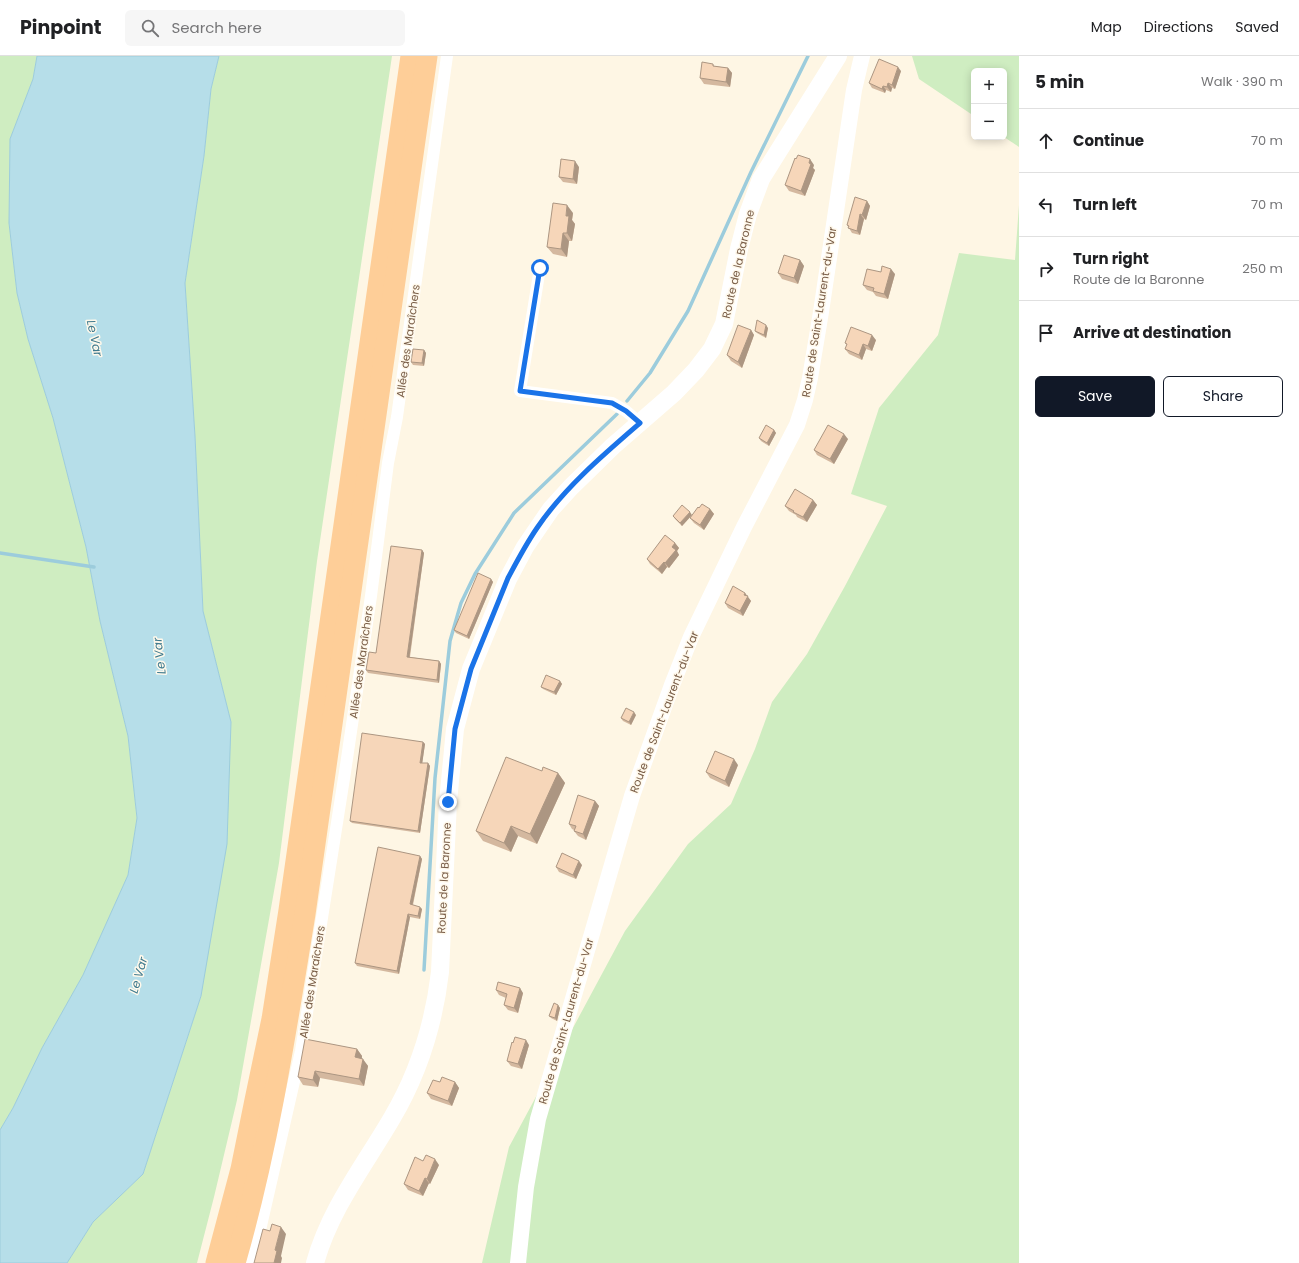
<!DOCTYPE html>
<html lang="en">
<head>
<meta charset="utf-8">
<style>
  :root { --surface:#fff; --page:#f6f6f6; --text:#202124; --muted:#757577; --line:#e0e0e0; --accent:#111827 }
  body { margin:0; font-family:Poppins,sans-serif; background:var(--page); color:var(--text) }
  .controls { position:absolute; right:12px; top:12px; display:grid; overflow:hidden; border-radius:6px; box-shadow:0 2px 10px #0003 }
  .controls button { width:36px; height:36px; display:grid; place-items:center; padding:0; border:0; border-bottom:1px solid var(--line); background:var(--surface); color:var(--text); font:20px sans-serif }
  .stop { position:absolute; width:12px; height:12px; margin:-9px; border:3px solid #1a73e8; border-radius:50%; background:#fff }
  .stop.end { background:#1a73e8; border-color:#fff; box-shadow:0 1px 4px #0008 }
  .list { margin:0; padding:0; list-style:none }
  h2 { display:flex; justify-content:space-between; align-items:center; height:52px; margin:0; padding:0 16px; font-size:17px }
  h2 small { font-size:13px; font-weight:400; color:var(--muted) }
  .list li { display:grid; grid-template-columns:26px 1fr auto; gap:12px; align-items:center; box-sizing:border-box; height:64px; padding:0 16px; border-top:1px solid var(--line) }
  .list b { display:block; font-size:15px; white-space:nowrap }
  .list p { margin:0; font-size:13px; white-space:nowrap; color:var(--muted) }
  .list em { font-size:13px; font-style:normal; color:var(--muted) }
  .actions { display:flex; gap:8px; padding:12px 16px }
  .actions a { flex:1; padding:9px 0; border:1px solid var(--accent); border-radius:6px; text-align:center; font-size:14px; color:var(--accent) }
  .actions .main { background:var(--accent); color:#fff }
  .icon { flex:none; width:22px; height:22px; fill:none; stroke:currentColor; stroke-width:2; stroke-linecap:round; stroke-linejoin:round }
  .map { position:relative; flex:none; width:1019px; height:1207px; overflow:hidden }
  header { display:flex; align-items:center; gap:24px; box-sizing:border-box; height:56px; padding:0 20px; background:var(--surface); border-bottom:1px solid var(--line) }
  header strong { font-size:19px }
  nav { display:flex; gap:22px; margin-inline-start:auto; font-size:14px }
  .search { width:280px; height:36px; background:var(--page); display:flex; align-items:center; gap:10px; box-sizing:border-box; padding:0 14px; border-radius:6px; color:var(--muted); font-size:15px }
  main { display:flex }
  aside { flex:1; background:var(--surface) }
  .map>svg:first-child { display:block }
</style>
</head>
<body>
<header>
<strong>Pinpoint</strong>
<div class="search"><svg class="icon" aria-label="search" viewBox="0 0 24 24"><circle cx="10" cy="10" r="6"/><path d="M15 15l6 6"/></svg>Search here</div>
<nav><a>Map</a><a>Directions</a><a>Saved</a></nav>
</header>
<main>
<div class="map">
<svg width="1019" height="1207" viewBox="0 0 1019 1207">
  <rect width="100%" height="100%" fill="#fef6e4"/>
  <g fill="#cfedc1">
    <path d="M0,0H37L33,23L10,83L9,167L17,237L28,283L53,362L86,491L100,565L128,680L137,762L128,819L83,919L42,992L13,1052L0,1074Z"/>
    <path d="M219,0H392L317,505L279,807L237,1044L214,1141L197,1207H67L93,1166L143,1118L201,940L231,666L203,555L195,380L185,227L204,100L211,33Z"/>
    <path d="M912,0H1019V91L1004,81V15H974V60L919,23Z"/>
    <path d="M1019,149V1207H482L509,1091L625,875L688,788L731,748L755,693L772,646L807,598L845,530L887,450L851,438L879,352L938,279L959,197L1015,204Z"/>
  </g>
  <path fill="#b6dee9" stroke="#9cccdc" d="M37,0H219L211,33L204,100L185,227L195,380L203,555L231,666L227,788L201,940L143,1118L93,1166L67,1207H0V1074L13,1052L42,992L83,919L128,819L137,762L128,680L100,565L86,491L53,362L28,283L17,237L9,167L10,83L33,23Z"/>
  <g fill="none" stroke-linecap="round" stroke-linejoin="round">
    <g stroke="#9cccdc" stroke-width="3.5">
      <path d="M627,345L650,317L688,255L751,116L808,0"/>
      <path d="M0,497L94,511"/>
      <path d="M424,914L435,722L450,585L461,547L475,518L514,457L617,358"/>
    </g>
    <g stroke="#fff" stroke-width="12">
      <path d="M540,212L520,335L612,347L626,355L640,367"/>
      <path d="M251,1207L258,1183L301,995L345,716L371,540L388,407L397,361L447,0"/>
    </g>
    <path stroke="#fff" stroke-width="16" d="M518,1207L526,1131L538,1063L632,740L672,629L691,581L744,471L797,369L805,344L810,322L821,256L854,34L862,0"/>
    <path stroke="#fff" stroke-width="18" d="M315,1207C330,1153 364,1110 392,1062C418,1018 434,967 440,916L448,746L455,673L471,613L508,523L525,491L551,453L571,431L613,390L674,337L696,314L712,293L724,268L739,193L748,158L761,123L838,0"/>
    <g stroke="#fece98" stroke-width="21">
      <path d="M216,1207L241,1113L255,1044L272,963L289,854L411,0"/>
      <path d="M235,1207C268,1093 286,975 305,858L427,0"/>
    </g>
  </g>
  <g fill="#d4b89f">
    <path d="M713,8L714,10L728,12L732,17L730,31L704,28L700,22Z"/>
    <path d="M901,15L895,33L892,32L891,36L886,34L885,37L872,32L869,27Z"/>
    <path d="M814,109L813,112L815,114L805,140L789,135L785,129Z"/>
    <path d="M579,111L577,128L563,126L559,121Z"/>
    <path d="M867,145L870,150L866,164L864,163L860,179L852,177L847,169Z"/>
    <path d="M573,157L572,164L575,168L572,185H569L567,201L553,198L547,191Z"/>
    <path d="M800,204L804,210L798,228L782,223L778,217Z"/>
    <path d="M881,216L895,218L888,243L876,240L873,236L867,234L863,229Z"/>
    <path d="M768,272L766,282L757,277L755,275Z"/>
    <path d="M751,274L754,279L742,312L731,305L727,299Z"/>
    <path d="M876,284L872,295L866,293L862,304L849,298L845,293L847,289L845,287Z"/>
    <path d="M424,294L426,297L424,310L413,309L411,306Z"/>
    <path d="M774,374L776,377L769,390L761,385L759,382Z"/>
    <path d="M848,383L834,408L817,399L814,394Z"/>
    <path d="M813,444L817,449L807,466L797,461L796,459L789,455L785,450Z"/>
    <path d="M699,452L710,453L714,458L704,474L694,467L690,462Z"/>
    <path d="M692,459L682,470L675,463L673,460Z"/>
    <path d="M675,487L679,492L677,495L679,499L669,512L667,511L662,518L650,508L647,503Z"/>
    <path d="M422,494L424,497L410,601L439,605L441,608L439,627L368,617L366,614L376,597Z"/>
    <path d="M491,523L493,526L469,583L456,577L454,574Z"/>
    <path d="M745,537L751,545L743,560L728,552L725,547Z"/>
    <path d="M560,625L562,628L556,639L543,633L541,631Z"/>
    <path d="M636,659L631,669L623,665L621,662Z"/>
    <path d="M423,686L425,688L422,707H428L430,710L420,777L352,767L350,765Z"/>
    <path d="M738,709L729,731L710,722L706,716Z"/>
    <path d="M542,715L558,717L565,727L537,788L518,780L511,796L483,785L476,775Z"/>
    <path d="M595,745L599,750L586,784L578,780L574,775V774L572,773L569,768Z"/>
    <path d="M420,800L422,803L413,849L422,853L420,863L410,861L399,918L357,910L355,907Z"/>
    <path d="M582,809L576,823L559,816L556,811Z"/>
    <path d="M496,934L523,937L518,957L508,954L504,949L506,942L499,939Z"/>
    <path d="M558,949L560,952L557,965L551,962L549,960Z"/>
    <path d="M529,989L522,1013L511,1010L507,1005Z"/>
    <path d="M357,993L362,1000V1003L368,1010L364,1030L320,1022L318,1031L303,1029L298,1021Z"/>
    <path d="M440,1026H455L459,1032L452,1050L431,1043L427,1037Z"/>
    <path d="M439,1109L430,1128L429,1127L423,1140L408,1134L404,1128Z"/>
  </g>
  <g fill="#ac9682">
    <path d="M898,11L901,15L895,33L892,29Z"/>
    <path d="M728,12L732,17L730,31L726,26Z"/>
    <path d="M888,27L892,32L891,36L887,31Z"/>
    <path d="M883,30L886,34L885,37L882,33Z"/>
    <path d="M810,103L814,109L813,112L815,114L805,140L801,135Z"/>
    <path d="M575,105L579,111L577,128L573,123Z"/>
    <path d="M867,145L870,150L866,164L862,159Z"/>
    <path d="M567,149L573,157L572,164L575,168L572,185L567,177L566,160Z"/>
    <path d="M860,158L864,163L860,179L857,175Z"/>
    <path d="M563,177L569,185L567,201L561,193Z"/>
    <path d="M800,204L804,210L798,228L794,222Z"/>
    <path d="M891,213L895,218L888,243L884,238Z"/>
    <path d="M766,269L768,272L766,282L764,279Z"/>
    <path d="M751,274L754,279L742,312L738,306Z"/>
    <path d="M872,279L876,284L872,295L868,290Z"/>
    <path d="M863,288L866,293L862,304L859,299Z"/>
    <path d="M424,294L426,297L424,310L422,307Z"/>
    <path d="M774,374L776,377L769,390L767,387Z"/>
    <path d="M844,378L848,383L834,408L830,403Z"/>
    <path d="M813,444L817,449L807,466L803,461Z"/>
    <path d="M710,453L714,458L704,474L700,469Z"/>
    <path d="M690,456L692,459L682,470L680,467Z"/>
    <path d="M675,487L679,492L677,495L679,499L669,512L665,507L672,491Z"/>
    <path d="M422,494L424,497L409,604L407,601Z"/>
    <path d="M664,506L667,511L662,518L658,513Z"/>
    <path d="M491,523L493,526L469,583L467,580Z"/>
    <path d="M745,537L751,545L743,560L740,555Z"/>
    <path d="M439,605L441,608L439,627L437,624Z"/>
    <path d="M560,625L562,628L556,639L554,636Z"/>
    <path d="M634,656L636,659L631,669L629,666Z"/>
    <path d="M423,686L425,688L422,709L420,707Z"/>
    <path d="M734,703L738,709L729,731L725,725Z"/>
    <path d="M428,707L430,710L420,777L418,775Z"/>
    <path d="M558,717L565,727L537,788L530,778Z"/>
    <path d="M595,745L599,750L586,784L583,778Z"/>
    <path d="M511,770L518,780L511,796L504,787Z"/>
    <path d="M420,800L422,803L412,851L410,848Z"/>
    <path d="M579,805L582,809L576,823L573,819Z"/>
    <path d="M420,851L422,853L420,863L418,860Z"/>
    <path d="M408,858L410,861L399,918L397,915Z"/>
    <path d="M520,932L523,937L518,957L514,952Z"/>
    <path d="M558,949L560,952L557,965L555,962Z"/>
    <path d="M526,984L529,989L522,1013L518,1008Z"/>
    <path d="M357,993L362,1000L361,1009L355,1001Z"/>
    <path d="M363,1003L368,1010L364,1030L359,1023Z"/>
    <path d="M315,1015L320,1022L318,1031L313,1024Z"/>
    <path d="M455,1026L459,1032L452,1050L448,1045Z"/>
    <path d="M435,1103L439,1109L430,1128L427,1123Z"/>
    <path d="M425,1122L429,1127L423,1140L419,1135Z"/>
    <path d="M281,1171L286,1178L281,1200L282,1202L281,1207H274L275,1194Z"/>
  </g>
  <g fill="#f6d6b9" stroke="#ac9682">
    <path d="M879,3L898,11L892,29L888,27L887,31L883,30L882,33L869,27Z"/>
    <path d="M702,6L713,8V10L728,12L726,26L700,22Z"/>
    <path d="M798,99L810,103L809,107L811,108L801,135L785,129L795,102L796,103Z"/>
    <path d="M561,103L575,105L573,123L559,121Z"/>
    <path d="M855,141L867,145L862,159L860,158L857,175L848,172L849,170L847,169Z"/>
    <path d="M553,147L567,149L566,160H569L567,177H563L561,193L547,191Z"/>
    <path d="M784,199L800,204L794,222L778,217Z"/>
    <path d="M882,210L891,213L884,238L873,235L874,232L863,229L867,213L881,216Z"/>
    <path d="M757,264L766,269L764,279L755,275Z"/>
    <path d="M738,269L751,274L738,306L727,299Z"/>
    <path d="M851,271L872,279L868,290L863,288L859,299L845,293L847,288L845,287Z"/>
    <path d="M413,293L424,294L422,307L411,306Z"/>
    <path d="M766,369L774,374L767,387L759,382Z"/>
    <path d="M828,369L844,378L830,403L814,394Z"/>
    <path d="M795,433L813,444L803,461L793,456L794,455L785,450Z"/>
    <path d="M702,448L710,453L700,469L690,462L698,451L699,452Z"/>
    <path d="M682,449L690,456L680,467L673,460Z"/>
    <path d="M665,479L675,487L672,491L676,494L665,507L664,506L658,513L647,503Z"/>
    <path d="M391,490L422,494L407,601L439,605L437,624L366,614L369,596L376,597Z"/>
    <path d="M478,517L491,523L467,580L454,574Z"/>
    <path d="M733,530L745,537L744,539L748,540L740,555L725,547Z"/>
    <path d="M546,619L560,625L554,636L541,631Z"/>
    <path d="M626,652L634,656L629,666L621,662Z"/>
    <path d="M362,677L423,686L420,707H428L418,775L350,765Z"/>
    <path d="M715,695L734,703L725,725L706,716Z"/>
    <path d="M506,701L542,715L543,711L558,717L530,778L511,770L504,787L476,775Z"/>
    <path d="M578,739L595,745L583,778L574,775L576,770L569,768Z"/>
    <path d="M378,791L420,800L410,848L420,851L418,860L408,858L397,915L355,907Z"/>
    <path d="M562,797L579,805L573,819L556,811Z"/>
    <path d="M498,926L520,932L514,952L504,949L507,938L496,934Z"/>
    <path d="M554,947L558,949L555,962L549,960Z"/>
    <path d="M515,981L526,984L518,1008L507,1005L512,986L513,987Z"/>
    <path d="M305,983L357,993L355,1001L363,1003L359,1023L315,1015L313,1024L298,1021Z"/>
    <path d="M442,1021L455,1026L448,1045L427,1037L433,1024L440,1026Z"/>
    <path d="M426,1099L435,1103L427,1123L425,1122L419,1135L404,1128L415,1101L423,1105Z"/>
    <path d="M272,1168L281,1171L275,1194L277,1195L274,1207H254L263,1173L270,1175Z"/>
  </g>
  <g fill="none" stroke-linecap="round" stroke-linejoin="round">
    <path stroke="#1a73e8" stroke-width="5" d="M448,746L455,673L471,613L508,522C517,505 526,488 537,472C564,432 604,398 640,367L626,355L612,347L520,335L540,212"/>
  </g>
  <g text-anchor="middle" dominant-baseline="central" stroke-width="3" stroke-linejoin="round" paint-order="stroke">
    <g font-size="11" fill="#795d47" stroke="#fff9ec">
      <text transform="translate(738 208) rotate(-77)">Route de la Baronne</text>
      <text transform="translate(819 256) rotate(-81)">Route de Saint-Laurent-du-Var</text>
      <text transform="translate(408 285) rotate(-82)">Allée des Maraîchers</text>
      <text transform="translate(361 606) rotate(-82)">Allée des Maraîchers</text>
      <text transform="translate(664 656) rotate(-69)">Route de Saint-Laurent-du-Var</text>
      <text transform="translate(444 822) rotate(-87)">Route de la Baronne</text>
      <text transform="translate(312 926) rotate(-81)">Allée des Maraîchers</text>
      <text transform="translate(566 965) rotate(-74)">Route de Saint-Laurent-du-Var</text>
    </g>
    <g font-size="12" font-style="italic" fill="#3f7a8e" stroke="#fff9ec">
      <text transform="translate(95 282) rotate(78)">Le Var</text>
      <text transform="translate(159 600) rotate(-97)">Le Var</text>
      <text transform="translate(138 919) rotate(-74)">Le Var</text>
    </g>
  </g>
</svg>
<div class="controls">
<button>+</button>
<button>−</button>
</div>
<div class="stop" style="left:540px;top:212px"></div>
<div class="stop end" style="left:448px;top:746px"></div>
</div>
<aside>
<h2>5 min<small>Walk · 390 m</small></h2>
<ul class="list">
<li><svg class="icon" aria-label="ahead" viewBox="0 0 24 24"><path d="M12 20V5M6 11l6-6 6 6"/></svg><div><b>Continue</b></div><em>70 m</em></li>
<li><svg class="icon" aria-label="left" viewBox="0 0 24 24"><path d="M17 20v-9H6M10 6l-5 5 5 5"/></svg><div><b>Turn left</b></div><em>70 m</em></li>
<li><svg class="icon" aria-label="right" viewBox="0 0 24 24"><path d="M7 20v-9h11M14 6l5 5-5 5"/></svg><div><b>Turn right</b><p>Route de la Baronne</p></div><em>250 m</em></li>
<li><svg class="icon" aria-label="arrive" viewBox="0 0 24 24"><path d="M6 21V4h12l-3 4 3 4H6"/></svg><div><b>Arrive at destination</b></div></li>
</ul>
<div class="actions"><a class="main">Save</a><a>Share</a></div>
</aside>
</main>
</body>
</html>
